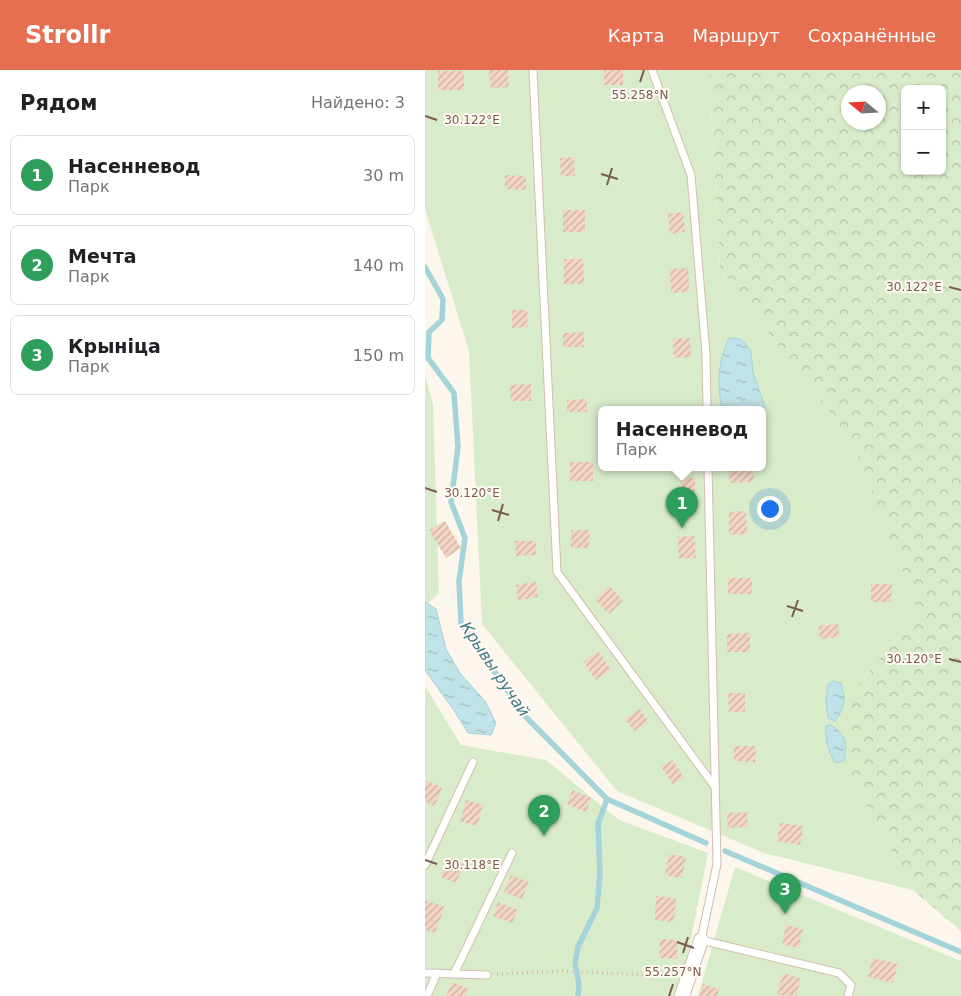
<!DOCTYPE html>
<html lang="ru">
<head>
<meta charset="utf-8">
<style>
  :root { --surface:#fff; --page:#f2f2f2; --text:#202124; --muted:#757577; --line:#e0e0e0; --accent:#e76f51 }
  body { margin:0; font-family:"DejaVu Sans",sans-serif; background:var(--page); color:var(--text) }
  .controls { position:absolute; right:15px; top:15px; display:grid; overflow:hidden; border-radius:8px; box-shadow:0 1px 4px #0004 }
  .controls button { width:45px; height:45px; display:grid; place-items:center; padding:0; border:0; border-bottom:1px solid var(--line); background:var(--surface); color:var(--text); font:25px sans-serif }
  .compass { position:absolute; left:416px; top:15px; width:45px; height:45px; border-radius:50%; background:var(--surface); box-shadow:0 1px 4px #0004; rotate:288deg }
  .you { position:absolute; left:344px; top:438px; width:18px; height:18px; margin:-12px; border:4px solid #fff; border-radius:50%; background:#1a73e8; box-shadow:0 0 0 8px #1a73e833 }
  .badge { display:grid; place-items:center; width:32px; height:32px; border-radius:50%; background:var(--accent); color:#fff; font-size:16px; font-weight:700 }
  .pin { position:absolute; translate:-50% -41px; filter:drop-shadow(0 1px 2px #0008) }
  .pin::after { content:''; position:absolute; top:26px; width:18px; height:15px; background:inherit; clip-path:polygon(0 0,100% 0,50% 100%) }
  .popup { position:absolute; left:173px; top:336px; width:168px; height:65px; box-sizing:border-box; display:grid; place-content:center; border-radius:8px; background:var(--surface); filter:drop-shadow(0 1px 4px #0005); font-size:16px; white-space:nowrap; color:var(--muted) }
  .popup b { font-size:19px; color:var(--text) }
  .popup::after { content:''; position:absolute; left:50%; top:100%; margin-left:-10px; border:10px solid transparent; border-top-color:var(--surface) }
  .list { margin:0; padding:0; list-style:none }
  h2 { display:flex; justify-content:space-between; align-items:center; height:65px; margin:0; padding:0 20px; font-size:21px }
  h2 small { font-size:16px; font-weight:400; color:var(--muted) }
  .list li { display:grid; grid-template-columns:32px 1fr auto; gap:15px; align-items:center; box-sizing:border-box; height:80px; margin:0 10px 10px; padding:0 10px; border:1px solid var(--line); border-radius:8px }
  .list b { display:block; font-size:19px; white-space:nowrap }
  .list p { margin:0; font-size:16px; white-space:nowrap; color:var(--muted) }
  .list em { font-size:16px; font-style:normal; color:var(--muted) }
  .map { position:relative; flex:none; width:536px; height:926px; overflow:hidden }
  header { display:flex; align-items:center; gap:30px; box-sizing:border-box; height:70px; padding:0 25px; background:var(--accent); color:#fff }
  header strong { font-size:24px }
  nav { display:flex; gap:28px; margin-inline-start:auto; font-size:18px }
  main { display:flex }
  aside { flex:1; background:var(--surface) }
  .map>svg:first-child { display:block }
</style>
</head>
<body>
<header>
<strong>Strollr</strong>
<nav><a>Карта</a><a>Маршрут</a><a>Сохранённые</a></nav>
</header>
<main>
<aside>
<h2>Рядом<small>Найдено: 3</small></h2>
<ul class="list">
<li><span class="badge" style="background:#2e9e5b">1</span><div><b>Насенневод</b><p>Парк</p></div><em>30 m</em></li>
<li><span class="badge" style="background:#2e9e5b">2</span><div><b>Мечта</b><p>Парк</p></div><em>140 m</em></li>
<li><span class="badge" style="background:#2e9e5b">3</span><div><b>Крыніца</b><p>Парк</p></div><em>150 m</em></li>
</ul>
</aside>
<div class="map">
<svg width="536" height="926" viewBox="0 0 536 926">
  <defs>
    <pattern id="forest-crowns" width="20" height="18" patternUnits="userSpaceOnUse" patternTransform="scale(1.25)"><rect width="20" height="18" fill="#d8ecc9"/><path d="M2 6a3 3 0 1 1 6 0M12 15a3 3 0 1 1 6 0" fill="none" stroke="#b4c2a5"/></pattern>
    <pattern id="water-ripples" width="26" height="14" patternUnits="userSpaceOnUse" patternTransform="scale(1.25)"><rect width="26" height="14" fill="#bfe3e8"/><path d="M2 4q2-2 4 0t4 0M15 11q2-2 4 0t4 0" fill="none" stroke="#a0bbbe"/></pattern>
    <pattern id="building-hatch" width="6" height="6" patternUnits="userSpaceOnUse" patternTransform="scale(1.25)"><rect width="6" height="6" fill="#f3d5c3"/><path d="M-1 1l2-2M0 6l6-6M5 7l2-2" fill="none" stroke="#cab0a1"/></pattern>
  </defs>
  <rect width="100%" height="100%" fill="#fdf6ec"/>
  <path fill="url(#forest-crowns)" fill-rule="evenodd" d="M284,0H536V861L488,820L426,707V624L493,542L428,374L295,199ZM480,19H517V101H480ZM423,22H453V52H423Z"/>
  <g fill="#d8ecc9" fill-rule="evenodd">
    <path d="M0,0H284L295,199L428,374L493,542L426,624V707L488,820L339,783L192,721L57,554L44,281L0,139ZM177,339H337V397H177Z"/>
    <path d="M0,305L8,334L14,523L0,536Z"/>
    <path d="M0,616L36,675L121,690L194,750L283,783L262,888L250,926H0Z"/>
    <path d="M310,797L536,891V926H273Z"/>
  </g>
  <g fill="url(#water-ripples)" stroke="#a5d3da">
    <path d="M304,268L316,269L326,281L328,302L340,337L337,352V339H297C292,315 293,290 304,268Z"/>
    <path d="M0,532L11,539L21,579L35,603L60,631L71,653L66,665L43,663L30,642L0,600Z"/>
    <path d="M408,611L416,613C421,630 420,637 410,651L403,648L401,630L403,615Z"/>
    <path d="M406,655C422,666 422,673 419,691L410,693C403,681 400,670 401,656Z"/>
  </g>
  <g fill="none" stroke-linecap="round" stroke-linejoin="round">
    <g stroke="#a5d3da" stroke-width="5.5">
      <path d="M0,197L18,229L17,250L4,262L3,288L29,323L33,377L26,432L40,468L34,511L36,553L100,646L182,729L173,754L175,803L172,838L153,877L150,893L154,915L153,926"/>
      <path d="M182,729L281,773"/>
      <path d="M300,781L536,882"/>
    </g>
  </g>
  <g fill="url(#building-hatch)">
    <path d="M64,0H83L84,17L66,18Z"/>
    <rect x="179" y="0" width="19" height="15"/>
    <rect x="13" y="1" width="26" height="19"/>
    <path d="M149,87L150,106H136L135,88Z"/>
    <path d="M80,105L101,106V120L80,119Z"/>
    <rect x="138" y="140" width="22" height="22"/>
    <path d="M258,142L260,162L245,164L243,144Z"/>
    <path d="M139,189H158L159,214H139Z"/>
    <path d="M263,198L264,222L246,223L245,199Z"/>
    <path d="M87,240H102L103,257L87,258Z"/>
    <path d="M159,262V277H138V263Z"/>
    <path d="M265,268L266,287L249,288L248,269Z"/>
    <path d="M106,314V331H86L85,315Z"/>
    <path d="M162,329V342H142V330Z"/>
    <rect x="145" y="392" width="23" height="19"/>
    <path d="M304,397H328L329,412L304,413Z"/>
    <rect x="256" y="408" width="14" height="19"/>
    <path d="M321,441L322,464L304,465V442Z"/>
    <path d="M20,451L36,478L21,488L4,460Z"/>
    <path d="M146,460H165L164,478H146Z"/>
    <path d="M269,466L271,488L254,489L253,467Z"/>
    <path d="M90,471H111V485L91,486Z"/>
    <rect x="303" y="508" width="24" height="16"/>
    <path d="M111,512L113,527L93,530L91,515Z"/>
    <path d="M446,514H467L466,532H446Z"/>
    <path d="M185,516L198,531L184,544L170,529Z"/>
    <path d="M413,554L414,567L395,569L393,556Z"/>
    <path d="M325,563V582H302V564Z"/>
    <path d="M173,581L186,599L171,610L158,592Z"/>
    <path d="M303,623H320V642H304Z"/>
    <path d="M215,639L223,651L209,661L200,649Z"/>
    <path d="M309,676H331L330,692L309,691Z"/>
    <path d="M248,690L259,708L248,715L236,697Z"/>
    <path d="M2,711L17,717L10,736L0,732V717Z"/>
    <path d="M147,720L167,728L161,742L142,734Z"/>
    <path d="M41,730L58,735L52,756L35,751Z"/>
    <path d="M322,742L323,757L303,758L302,743Z"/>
    <path d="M355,753L378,756L375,775L352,771Z"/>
    <path d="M244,784L261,787L257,808L240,805Z"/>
    <path d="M25,787L39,794L31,813L16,807Z"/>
    <path d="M86,805L104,812L97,829L79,822Z"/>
    <path d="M231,826L251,828L249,852L230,850Z"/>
    <path d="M0,830L20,837L10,863L0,860Z"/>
    <path d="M73,832L93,840L87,853L68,846Z"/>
    <path d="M361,855L378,859L373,878L357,874Z"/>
    <path d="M235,869L253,870L252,889L234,888Z"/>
    <path d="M447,888L473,894L468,913L443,907Z"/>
    <path d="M358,903L376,909L371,926L352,925Z"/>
    <path d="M27,912L44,919L40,926H21Z"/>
    <path d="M278,914L294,919L292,926H274Z"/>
  </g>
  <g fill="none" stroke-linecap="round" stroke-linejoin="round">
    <g stroke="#d1beb0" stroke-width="9">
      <g id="lane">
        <path d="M108,0L132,502L290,717"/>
        <path d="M227,0L266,105L281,284L282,339"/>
        <path d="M283,397L292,794L276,870L414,903L426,915L423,926"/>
        <path d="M0,795L48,692"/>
        <path d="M0,903L62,905"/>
        <path d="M29,904L87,783"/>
        <path d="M2,926L12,903"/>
      </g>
    </g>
    <g stroke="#d1beb0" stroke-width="16">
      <path id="street" d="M257,926L276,870"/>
    </g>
    <path stroke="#d9b8a5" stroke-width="3" stroke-dasharray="1 4" stroke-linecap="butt" d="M72,904L138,901L248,906"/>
    <use href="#lane" stroke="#fff" stroke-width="7"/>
    <use href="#street" stroke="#fff" stroke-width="14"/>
  </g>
  <path fill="none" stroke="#7a5c4d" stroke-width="2" d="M215,12L219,0M0,46L12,50M176,104L193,109M182,115L187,98M524,217L536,220M0,418L12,422M67,440L84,445M73,451L78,434M362,536L378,541M367,547L373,530M524,589L536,592M0,790L12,794M252,872L269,878M258,883L263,867M244,926L248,914"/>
  <g text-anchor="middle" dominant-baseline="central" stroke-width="4" stroke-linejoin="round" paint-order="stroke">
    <g font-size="16" font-style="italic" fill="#437c86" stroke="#fffaf3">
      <text transform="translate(70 599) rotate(56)">Крывы ручай</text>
    </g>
  </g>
  <g font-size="12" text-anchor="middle" fill="#7a5c4d" stroke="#fffaf3" stroke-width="4" stroke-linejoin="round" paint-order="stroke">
    <text x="215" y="29">55.258°N</text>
    <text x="47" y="54">30.122°E</text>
    <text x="489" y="221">30.122°E</text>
    <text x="47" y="427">30.120°E</text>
    <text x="489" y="593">30.120°E</text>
    <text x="47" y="799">30.118°E</text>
    <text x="248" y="906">55.257°N</text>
  </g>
</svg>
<div class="controls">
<button>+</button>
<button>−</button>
</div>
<svg class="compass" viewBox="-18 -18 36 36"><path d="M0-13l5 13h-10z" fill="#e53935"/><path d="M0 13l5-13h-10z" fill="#757577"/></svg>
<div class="you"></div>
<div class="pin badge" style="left:257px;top:458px;background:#2e9e5b">1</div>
<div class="popup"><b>Насенневод</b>Парк</div>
<div class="pin badge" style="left:119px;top:766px;background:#2e9e5b">2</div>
<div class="pin badge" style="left:360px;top:844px;background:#2e9e5b">3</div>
</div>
</main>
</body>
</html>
